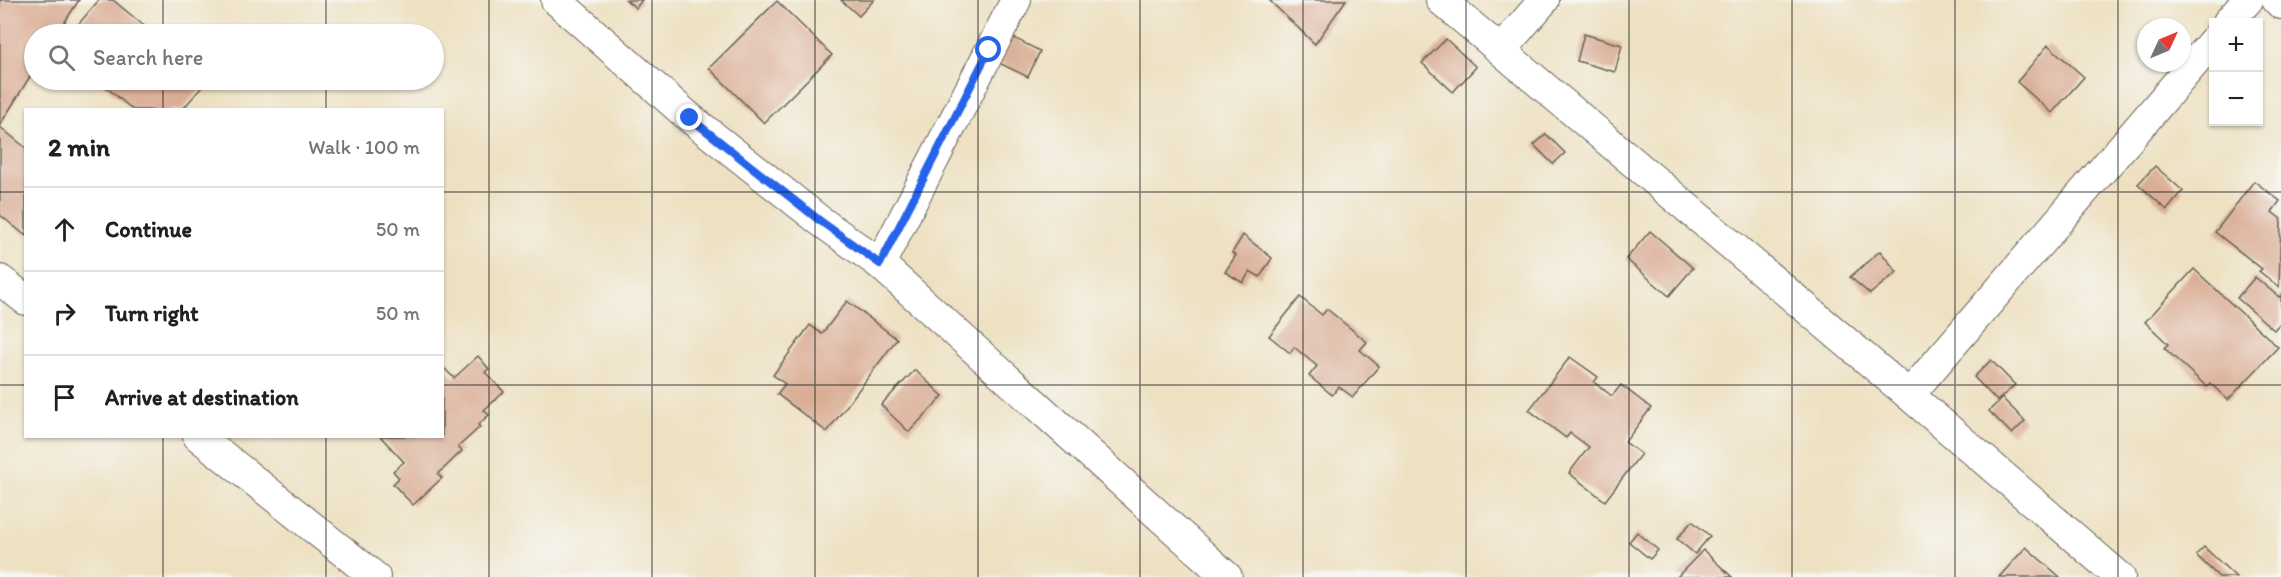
<!DOCTYPE html>
<html lang="en">
<head>
<meta charset="utf-8">
<style>
  :root { --surface:#fff; --page:#f2f2f2; --text:#202124; --muted:#757577; --line:#e0e0e0 }
  body { margin:0; font-family:Itim,sans-serif; background:var(--page); color:var(--text) }
  .controls { position:absolute; right:18px; top:18px; display:grid; overflow:hidden; border-radius:0px; box-shadow:0 2px 4px #0004 }
  .controls button { width:54px; height:54px; display:grid; place-items:center; padding:0; border:0; border-bottom:2px solid var(--line); background:var(--surface); color:var(--text); font:30px sans-serif }
  .compass { position:absolute; left:2137px; top:18px; width:54px; height:54px; border-radius:50%; background:var(--surface); box-shadow:0 2px 4px #0004; rotate:46deg }
  .stop { position:absolute; width:18px; height:18px; margin:-14px; border:4px solid #2563eb; border-radius:50%; background:#fff }
  .stop.end { background:#2563eb; border-color:#fff; box-shadow:0 2px 6px #0008 }
  .list { margin:0; padding:0; list-style:none }
  h2 { display:flex; justify-content:space-between; align-items:center; height:78px; margin:0; padding:0 24px; font-size:26px }
  h2 small { font-size:20px; font-weight:400; color:var(--muted) }
  .list li { display:grid; grid-template-columns:39px 1fr auto; gap:18px; align-items:center; box-sizing:border-box; height:84px; padding:0 24px; border-top:2px solid var(--line) }
  .list b { display:block; font-size:22px; white-space:nowrap }
  .list em { font-size:20px; font-style:normal; color:var(--muted) }
  .icon { flex:none; width:33px; height:33px; fill:none; stroke:currentColor; stroke-width:2; stroke-linecap:round; stroke-linejoin:round }
  .map { position:relative; flex:none; width:2281px; height:577px; overflow:hidden }
  .search { position:absolute; background:var(--surface); box-shadow:0 2px 4px #0004; left:24px; top:24px; width:420px; height:66px; display:flex; align-items:center; gap:15px; box-sizing:border-box; padding:0 21px; border-radius:33px; color:var(--muted); font-size:22px }
  .panel { position:absolute; background:var(--surface); box-shadow:0 2px 4px #0004; left:24px; top:108px; width:420px; height:330px; border-radius:0px }
  .map>svg:first-child { display:block }
</style>
</head>
<body>
<div class="map">
<svg width="2281" height="577" viewBox="0 0 2281 577">
  <rect width="100%" height="100%" fill="#f6f6f2"/>
  <filter id="ink" filterUnits="userSpaceOnUse"><feTurbulence type="fractalNoise" baseFrequency=".0167" numOctaves="2"/><feDisplacementMap in="SourceGraphic" scale="12" xChannelSelector="R" yChannelSelector="G"/><feConvolveMatrix kernelMatrix="1 2 1 2 8 2 1 2 1" color-interpolation-filters="sRGB"/></filter>
  <filter id="wash" filterUnits="userSpaceOnUse"><feTurbulence type="fractalNoise" baseFrequency=".008" numOctaves="4" result="noise"/><feDisplacementMap in="SourceGraphic" scale="24" xChannelSelector="R" yChannelSelector="G"/><feGaussianBlur stdDeviation="1.35" result="paint"/><feColorMatrix in="noise" values="0 0 0 0 0 0 0 0 0 0 0 0 0 0 0 0 0 1.4 0 .05"/><feComposite in="paint" operator="in"/></filter>
  <g filter="url(#wash)">
    <rect width="100%" height="100%" fill="#eee1c2"/>
    <g id="blocks">
      <g fill="#daad95">
        <path d="M0,0H79L57,34H34V70L0,125Z"/>
        <path d="M99,0H113L154,34H70Z"/>
        <path d="M626,0H642L636,8Z"/>
        <path d="M841,0H874L859,16Z"/>
        <path d="M1269,0H1346L1315,44Z"/>
        <path d="M777,1L832,55L764,123L709,68Z"/>
        <path d="M1006,34L1040,51L1028,77L993,60Z"/>
        <path d="M1584,34L1622,45L1615,72L1577,61Z"/>
        <path d="M1446,39L1476,67L1453,92L1422,63Z"/>
        <path d="M2048,45L2084,77L2052,113L2017,82Z"/>
        <path d="M98,80H208L182,110H133Z"/>
        <path d="M0,127L26,148V236L0,215Z"/>
        <path d="M1546,134L1565,153L1553,164L1534,145Z"/>
        <path d="M2155,166L2183,191L2167,210L2138,184Z"/>
        <path d="M2254,181L2280,201L2272,212L2281,219L2279,287L2259,271L2262,269L2215,232Z"/>
        <path d="M1650,231L1693,268L1669,296L1626,259Z"/>
        <path d="M1243,235L1272,258L1260,277L1250,271L1243,283L1225,272L1236,255L1232,253Z"/>
        <path d="M1880,251L1897,272L1870,294L1850,277Z"/>
        <path d="M2194,269L2278,347L2228,400L2210,383L2207,387L2164,348L2168,344L2145,322Z"/>
        <path d="M2255,277L2279,297L2281,295V322L2274,330L2237,298Z"/>
        <path d="M1300,297L1322,315L1327,309L1367,342L1360,350L1379,366L1353,397L1339,387L1332,395L1309,376L1317,366L1294,347L1290,353L1269,336Z"/>
        <path d="M847,301L897,339L827,432L777,394L785,384L773,375L810,325L822,334Z"/>
        <path d="M478,356L489,369L485,372L504,392L484,410L489,415L478,425L480,427L458,447L462,451L438,474L442,478L413,505L393,484L399,478L393,471L404,462L380,436H442V366L454,378Z"/>
        <path d="M1570,357L1598,377L1594,382L1612,396L1621,385L1651,408L1625,442L1641,454L1605,501L1569,473L1589,447L1570,433L1566,438L1529,410Z"/>
        <path d="M1991,360L2015,385L1997,401L1974,377Z"/>
        <path d="M915,370L943,396L909,432L881,405Z"/>
        <path d="M2002,398L2025,421L2012,434L1989,411Z"/>
        <path d="M1692,521L1710,536L1695,554L1677,539Z"/>
        <path d="M1637,532L1658,550L1650,559L1629,542Z"/>
        <path d="M2026,547L2060,577H1999Z"/>
        <path d="M2204,547L2236,577H2219L2196,555Z"/>
        <path d="M1703,550L1732,577H1677Z"/>
      </g>
    </g>
  </g>
  <g filter="url(#ink)">
    <use href="#blocks" fill-opacity="0" stroke="#666156" stroke-width="1.5"/>
    <g fill="none" stroke-linecap="round" stroke-linejoin="round">
      <g stroke="#666156" stroke-width="32">
        <g id="street">
          <path d="M556,0L690,118L819,220L880,264L1227,577"/>
          <path d="M1441,0L1909,395L2120,577"/>
          <path d="M2277,0L2281,4"/>
          <path d="M2228,22L2248,0"/>
          <path d="M1501,50L1544,0"/>
          <path d="M880,264L1016,0"/>
          <path d="M0,280L26,300"/>
          <path d="M1909,395L2214,40"/>
          <path d="M198,436L375,577"/>
        </g>
      </g>
      <use href="#street" stroke="#fff" stroke-width="30"/>
    </g>
  </g>
  <g fill="none" stroke-linecap="round" stroke-linejoin="round" filter="url(#ink)">
    <path stroke="#2563eb" stroke-width="8" d="M690,118L819,220L880,264L989,50"/>
  </g>
  <path fill="none" stroke="#1c1c1c" stroke-width="1.5" stroke-opacity="0.55" d="M163,0V34M326,0V34M489,0V577M652,0V577M815,0V577M978,0V577M1140,0V577M1303,0V577M1466,0V577M1629,0V577M1792,0V577M1955,0V577M2118,0V577M163,80V110M326,80V110M0,192H26M442,192H2281M0,385H26M442,385H2281M163,436V577M326,436V577"/>
</svg>
<div class="controls">
<button>+</button>
<button>−</button>
</div>
<svg class="compass" viewBox="-18 -18 36 36"><path d="M0-13l5 13h-10z" fill="#e53935"/><path d="M0 13l5-13h-10z" fill="#757577"/></svg>
<div class="stop" style="left:989px;top:50px"></div>
<div class="stop end" style="left:690px;top:118px"></div>
<div class="search"><svg class="icon" aria-label="search" viewBox="0 0 24 24"><circle cx="10" cy="10" r="6"/><path d="M15 15l6 6"/></svg>Search here</div>
<section class="panel">
<h2>2 min<small>Walk · 100 m</small></h2>
<ul class="list">
<li><svg class="icon" aria-label="ahead" viewBox="0 0 24 24"><path d="M12 20V5M6 11l6-6 6 6"/></svg><div><b>Continue</b></div><em>50 m</em></li>
<li><svg class="icon" aria-label="right" viewBox="0 0 24 24"><path d="M7 20v-9h11M14 6l5 5-5 5"/></svg><div><b>Turn right</b></div><em>50 m</em></li>
<li><svg class="icon" aria-label="arrive" viewBox="0 0 24 24"><path d="M6 21V4h12l-3 4 3 4H6"/></svg><div><b>Arrive at destination</b></div></li>
</ul>
</section>
</div>
</body>
</html>
